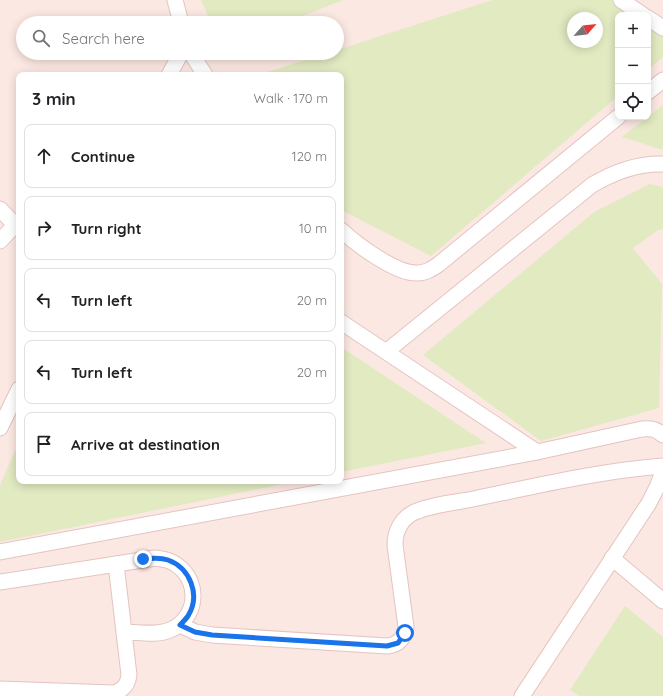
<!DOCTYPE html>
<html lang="en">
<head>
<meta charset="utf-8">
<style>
  :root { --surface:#fff; --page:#f6f6f6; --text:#202124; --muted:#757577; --line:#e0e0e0 }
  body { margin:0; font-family:Quicksand,sans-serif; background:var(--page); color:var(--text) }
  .controls { position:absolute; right:12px; top:12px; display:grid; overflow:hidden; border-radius:8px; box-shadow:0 2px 10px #0003 }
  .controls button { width:36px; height:36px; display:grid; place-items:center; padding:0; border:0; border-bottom:1px solid var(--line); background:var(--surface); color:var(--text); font:20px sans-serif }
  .compass { position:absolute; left:567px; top:12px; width:36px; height:36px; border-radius:50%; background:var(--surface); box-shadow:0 2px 10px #0003; rotate:63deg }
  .stop { position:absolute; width:12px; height:12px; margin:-9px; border:3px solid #1a73e8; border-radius:50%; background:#fff }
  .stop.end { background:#1a73e8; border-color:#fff; box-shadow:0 1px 4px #0008 }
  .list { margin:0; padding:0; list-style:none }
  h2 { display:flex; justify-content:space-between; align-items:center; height:52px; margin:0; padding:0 16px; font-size:17px }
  h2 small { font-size:13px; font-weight:400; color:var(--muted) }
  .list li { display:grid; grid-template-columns:26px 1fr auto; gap:12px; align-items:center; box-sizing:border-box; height:64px; margin:0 8px 8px; padding:0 8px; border:1px solid var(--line); border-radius:8px }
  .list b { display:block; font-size:15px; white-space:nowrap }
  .list em { font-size:13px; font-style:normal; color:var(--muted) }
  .icon { flex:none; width:22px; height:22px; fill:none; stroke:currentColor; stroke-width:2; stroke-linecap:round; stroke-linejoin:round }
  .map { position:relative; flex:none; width:663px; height:696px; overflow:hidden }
  .search { position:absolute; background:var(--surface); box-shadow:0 2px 10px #0003; left:16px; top:16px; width:328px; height:44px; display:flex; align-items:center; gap:10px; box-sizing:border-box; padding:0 14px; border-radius:22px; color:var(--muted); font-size:15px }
  .panel { position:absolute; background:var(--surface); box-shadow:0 2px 10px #0003; left:16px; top:72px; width:328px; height:412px; border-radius:8px }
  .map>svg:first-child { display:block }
</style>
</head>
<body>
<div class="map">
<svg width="663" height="696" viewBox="0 0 663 696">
  <rect width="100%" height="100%" fill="#fce8e2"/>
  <g fill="#e1eac1" fill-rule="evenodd">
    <path d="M201,0H343L285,23H211Z"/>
    <path d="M492,0H613L635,15H618V96L431,256L345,212L341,208V75H258L327,53H337V50ZM573,18H597V42H573Z"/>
    <path d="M648,24L663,35V57L648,70Z"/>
    <path d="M663,105V150L622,137Z"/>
    <path d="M650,184L663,187V229L658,230L633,248L662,284L659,408L541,441L423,355L594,212Z"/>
    <path d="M341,347L486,443L341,472Z"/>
    <path d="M19,442V481H298L0,542V485Z"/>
    <path d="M625,606L663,637V696H579L570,690Z"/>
  </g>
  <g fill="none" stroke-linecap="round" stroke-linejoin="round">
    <g stroke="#e3c4c1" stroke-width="17">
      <g id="minor">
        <path d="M175,0L181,23"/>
        <path d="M621,0L643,15"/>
        <path d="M648,18L663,28"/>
        <path d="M191,53L205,75"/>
        <path d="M169,75L181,53"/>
        <path d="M648,92L663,80"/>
        <path d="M0,209L15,225"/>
        <path d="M341,230C356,244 396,274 417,273C426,273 432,269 439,264L618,117"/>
        <path d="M0,241L19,221"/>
        <path d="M341,322L537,452"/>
        <path d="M387,351L592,185C614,172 637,163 663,164"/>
        <path d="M0,428L19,389"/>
        <path d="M0,552L537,452L642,429C651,428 656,429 663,435"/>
        <path d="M612,558L663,601"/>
        <path d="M0,582L155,558C163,559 171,560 178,566C201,583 197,619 170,630C156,636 138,632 124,632"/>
        <path d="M180,625L195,632L212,635L387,646C398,645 404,639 406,627L395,545C395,533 400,521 411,514C423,506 458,502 473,499C536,486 599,471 663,466"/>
        <path d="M0,689L114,693C123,690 128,685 129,675L116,564"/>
        <path d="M522,696L649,503L658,485L663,471"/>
      </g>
    </g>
    <use href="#minor" stroke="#fff" stroke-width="15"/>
  </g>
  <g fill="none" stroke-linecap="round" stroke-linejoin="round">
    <path stroke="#1a73e8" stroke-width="5" d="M143,559C151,558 160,557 168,560C190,568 201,595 188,616C186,619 183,622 180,625L195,632L212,635L387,646L398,643L405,633"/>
  </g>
</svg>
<div class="controls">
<button>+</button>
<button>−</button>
<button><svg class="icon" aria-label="locate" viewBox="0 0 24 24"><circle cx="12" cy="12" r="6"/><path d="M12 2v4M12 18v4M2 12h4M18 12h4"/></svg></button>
</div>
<svg class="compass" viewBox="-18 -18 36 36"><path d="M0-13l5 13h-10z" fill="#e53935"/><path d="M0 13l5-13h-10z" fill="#757577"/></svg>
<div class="stop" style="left:405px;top:633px"></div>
<div class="stop end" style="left:143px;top:559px"></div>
<div class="search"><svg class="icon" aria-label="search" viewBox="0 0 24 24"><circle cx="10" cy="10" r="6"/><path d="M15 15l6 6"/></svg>Search here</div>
<section class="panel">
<h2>3 min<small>Walk · 170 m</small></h2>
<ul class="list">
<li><svg class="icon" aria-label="ahead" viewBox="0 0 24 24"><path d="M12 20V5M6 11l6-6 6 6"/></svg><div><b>Continue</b></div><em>120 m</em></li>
<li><svg class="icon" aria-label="right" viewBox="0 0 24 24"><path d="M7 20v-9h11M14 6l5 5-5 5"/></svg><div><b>Turn right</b></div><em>10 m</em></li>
<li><svg class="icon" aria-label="left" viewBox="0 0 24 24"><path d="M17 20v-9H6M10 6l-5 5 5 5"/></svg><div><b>Turn left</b></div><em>20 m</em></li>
<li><svg class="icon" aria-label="left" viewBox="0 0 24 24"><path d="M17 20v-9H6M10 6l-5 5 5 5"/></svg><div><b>Turn left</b></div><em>20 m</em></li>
<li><svg class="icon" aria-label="arrive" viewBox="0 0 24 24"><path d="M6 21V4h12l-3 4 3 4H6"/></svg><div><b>Arrive at destination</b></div></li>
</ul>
</section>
</div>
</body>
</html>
